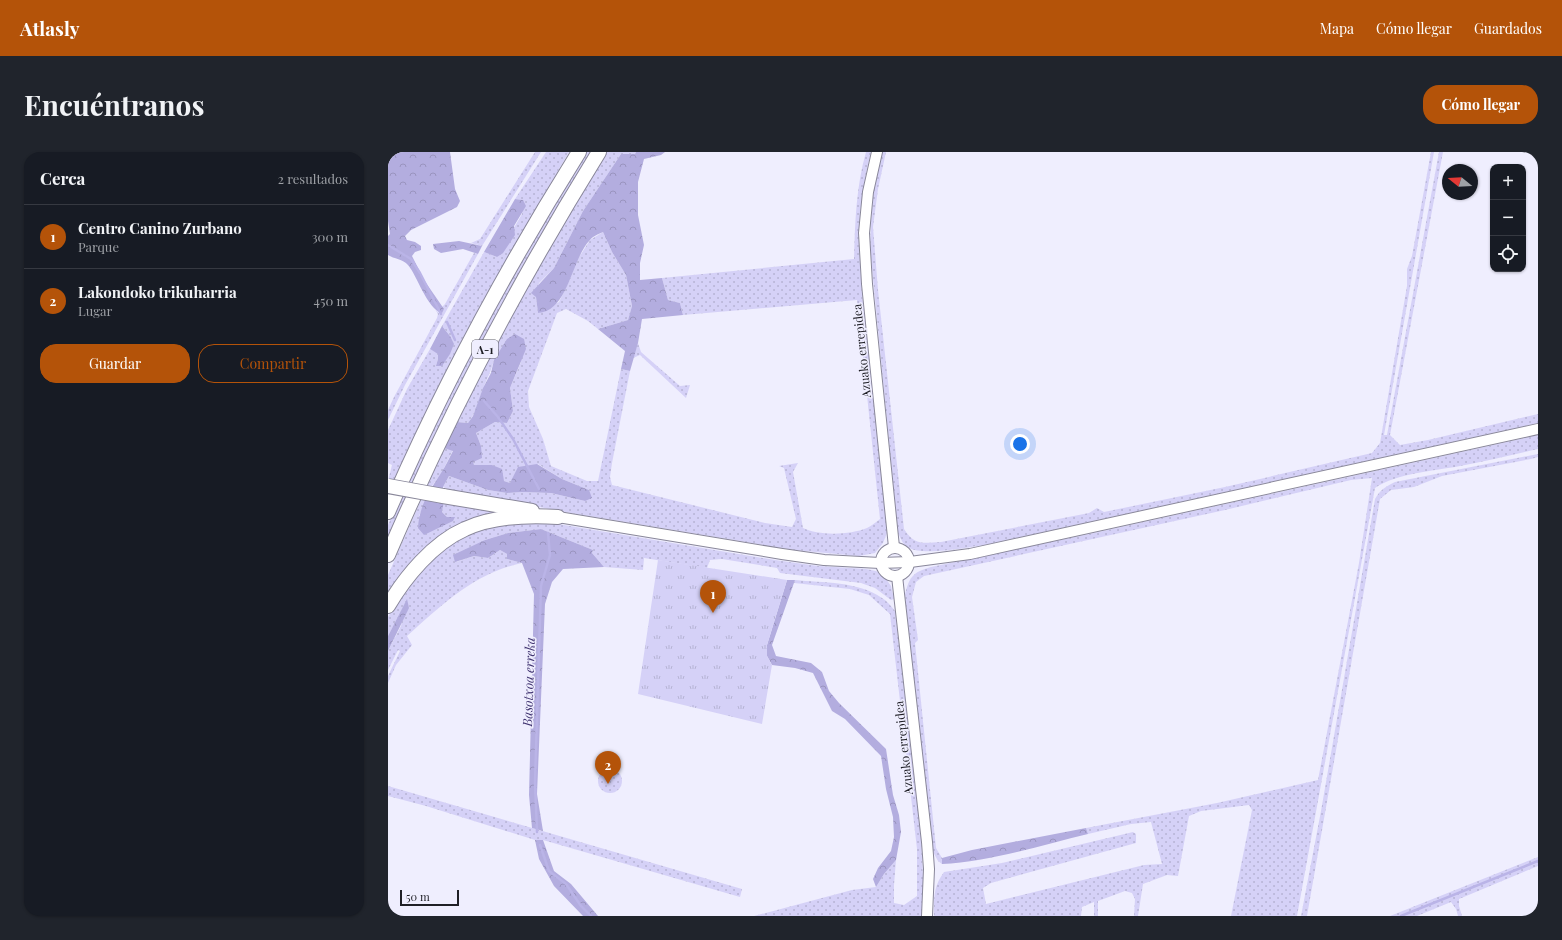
<!DOCTYPE html>
<html lang="es">
<head>
<meta charset="utf-8">
<style>
  :root { --surface:#171b24; --page:#20242c; --text:#f1f3f6; --muted:#9ea1a6; --line:#363941; --accent:#b45309 }
  body { margin:0; font-family:"Playfair Display",serif; background:var(--page); color:var(--text) }
  .controls { position:absolute; right:12px; top:12px; display:grid; overflow:hidden; border-radius:8px; box-shadow:0 1px 3px #0004 }
  .controls button { width:36px; height:36px; display:grid; place-items:center; padding:0; border:0; border-bottom:1px solid var(--line); background:var(--surface); color:var(--text); font:20px sans-serif }
  .compass { position:absolute; left:1054px; top:12px; width:36px; height:36px; border-radius:50%; background:var(--surface); box-shadow:0 1px 3px #0004; rotate:288deg }
  .scale { position:absolute; left:12px; bottom:10px; width:59px; box-sizing:border-box; padding-left:4px; border:2px solid #1f1f26; border-top:0; font-size:11px; line-height:14px; white-space:nowrap; color:#1f1f26; -webkit-text-stroke:3px #efeefe; paint-order:stroke }
  .you { position:absolute; left:632px; top:292px; width:14px; height:14px; margin:-10px; border:3px solid #fff; border-radius:50%; background:#1a73e8; box-shadow:0 0 0 6px #1a73e833 }
  .badge { display:grid; place-items:center; width:26px; height:26px; border-radius:50%; background:var(--accent); color:#fff; font-size:13px; font-weight:700 }
  .pin { position:absolute; translate:-50% -33px; filter:drop-shadow(0 1px 2px #0008) }
  .pin::after { content:''; position:absolute; top:21px; width:14px; height:12px; background:inherit; clip-path:polygon(0 0,100% 0,50% 100%) }
  .list { margin:0; padding:0; list-style:none }
  h2 { display:flex; justify-content:space-between; align-items:center; height:52px; margin:0; padding:0 16px; font-size:17px }
  h2 small { font-size:13px; font-weight:400; color:var(--muted) }
  .list li { display:grid; grid-template-columns:26px 1fr auto; gap:12px; align-items:center; box-sizing:border-box; height:64px; padding:0 16px; border-top:1px solid var(--line) }
  .list b { display:block; font-size:15px; white-space:nowrap }
  .list p { margin:0; font-size:13px; white-space:nowrap; color:var(--muted) }
  .list em { font-size:13px; font-style:normal; color:var(--muted) }
  .actions { display:flex; gap:8px; padding:12px 16px }
  .actions a { flex:1; padding:9px 0; border:1px solid var(--accent); border-radius:16px; text-align:center; font-size:14px; color:var(--accent) }
  .actions .main { background:var(--accent); color:#fff }
  .icon { flex:none; width:22px; height:22px; fill:none; stroke:currentColor; stroke-width:2; stroke-linecap:round; stroke-linejoin:round }
  .map { position:relative; flex:none; width:1150px; height:764px; overflow:hidden; border-radius:16px }
  header { display:flex; align-items:center; gap:24px; box-sizing:border-box; height:56px; padding:0 20px; background:var(--accent); color:#fff }
  header strong { font-size:19px }
  nav { display:flex; gap:22px; margin-inline-start:auto; font-size:14px }
  .intro { display:flex; align-items:center; justify-content:space-between; box-sizing:border-box; height:96px; padding:0 24px }
  h1 { margin:0; font-size:28px }
  .button { padding:10px 18px; border-radius:16px; background:var(--accent); color:#fff; font-size:14px; font-weight:700 }
  main { display:flex; gap:24px; padding:0 24px }
  aside { flex:1; background:var(--surface); border-radius:16px; box-shadow:0 1px 3px #0004 }
  .map>svg:first-child { display:block }
</style>
</head>
<body>
<header>
<strong>Atlasly</strong>
<nav><a>Mapa</a><a>Cómo llegar</a><a>Guardados</a></nav>
</header>
<div class="intro"><h1>Encuéntranos</h1><a class="button">Cómo llegar</a></div>
<main>
<aside>
<h2>Cerca<small>2 resultados</small></h2>
<ul class="list">
<li><span class="badge">1</span><div><b>Centro Canino Zurbano</b><p>Parque</p></div><em>300 m</em></li>
<li><span class="badge">2</span><div><b>Lakondoko trikuharria</b><p>Lugar</p></div><em>450 m</em></li>
</ul>
<div class="actions"><a class="main">Guardar</a><a>Compartir</a></div>
</aside>
<div class="map">
<svg width="1150" height="764" viewBox="0 0 1150 764">
  <defs>
    <pattern id="grass-dots" width="8" height="8" patternUnits="userSpaceOnUse"><rect width="8" height="8" fill="#d5d1f7"/><path d="M2 2h.1M6 6h.1" fill="none" stroke="#b6b3d4" stroke-width="1.8" stroke-linecap="round"/></pattern>
    <pattern id="forest-crowns" width="20" height="18" patternUnits="userSpaceOnUse"><rect width="20" height="18" fill="#b3addf"/><path d="M2 6a3 3 0 1 1 6 0M12 15a3 3 0 1 1 6 0" fill="none" stroke="#9a94bf"/></pattern>
    <pattern id="park-tufts" width="24" height="20" patternUnits="userSpaceOnUse"><rect width="24" height="20" fill="#d5d1f7"/><path d="M3 7l-1-3M5 7V3M7 7l1-3M15 17l-1-3M17 17v-4M19 17l1-3" fill="none" stroke="#b6b3d4"/></pattern>
  </defs>
  <rect width="100%" height="100%" fill="#efeefe"/>
  <g fill="url(#grass-dots)">
    <path d="M147,0H153L94,94L83,91L92,87Z"/>
    <path d="M158,0H181C148,57 114,113 83,171C53,227 26,283 0,341V329L4,313L0,311V278L19,237L42,197L50,201V207L48,214L62,184L54,174L96,100L109,105L134,62L135,48L127,47Z"/>
    <path d="M197,0H204L0,388V373C26,316 52,259 81,203C117,134 156,67 197,0Z"/>
    <path d="M219,0H248L247,2H233L195,59L166,116L151,131L148,145L150,161L171,150L182,127L188,110L202,88L215,80L224,100L238,123L244,154L240,168L210,177L200,169L178,157L169,161L140,239L141,255L155,287L163,314L199,329H210L233,217L242,219L224,311L222,325L224,333L377,371L404,375L408,367L396,316L391,314L410,311L405,320L415,376C431,384 462,383 479,376C483,374 488,370 492,367L469,148L295,163L292,151L280,148L274,126L466,107C467,71 468,35 478,0H483L478,21L472,61L471,93L474,142L498,362L499,381L495,391L487,401L471,404L406,398L183,361L62,338L55,335L61,324L100,338L119,341L134,340L163,341L197,349L201,338L174,327L150,312L122,331L116,329L104,313H86L84,310L93,294L88,281L107,270L119,271L125,259L122,236L133,210L106,208C103,220 99,226 95,237C90,249 88,261 80,271L69,270L114,180L152,112Z"/>
    <path d="M494,0H498L490,37L485,75L490,138L516,377C527,394 535,391 553,390L701,361L709,356L716,360L837,335L984,301L992,291L1019,134V117L1024,104L1043,0H1046L996,283H999L1051,0H1055L1002,283L1012,293L1040,288L1150,262V271L601,392C584,395 535,404 521,396C515,393 513,387 510,381L482,96L483,69L486,32Z"/>
    <path d="M86,101L90,102L17,233L0,268V258L6,245L49,166L50,162L47,157L51,161L56,157L54,155L57,152Z"/>
    <path d="M250,191L253,200L292,234L302,233L298,246L252,203L245,206Z"/>
    <path d="M1150,283V297C1124,303 1098,309 1072,314C1046,319 1009,321 987,336L909,764H843L864,658L861,653L813,659L801,664L790,724L779,723L755,732L750,764H746L747,747L744,741L737,739L710,749V764H706V750L694,755L693,764H546C546,746 545,735 556,720L614,711L745,680L748,682V691L603,731L595,736L598,752L756,713L774,712L763,670L743,672L700,682L698,676L829,651L930,628L971,411L984,326L963,328L837,358L536,424L528,430L524,445L530,488L527,491L548,696L554,706V712L550,709L544,698L517,443C521,425 525,420 543,415L706,381Z"/>
    <path d="M56,296L65,298L54,320L44,334L31,364L59,365L54,360L56,349L127,361L75,374L0,446V423Z"/>
    <path d="M1150,302V305L1143,307L1054,324L1026,335L1003,338L992,347L919,764H913L933,659L987,347C992,338 997,335 1007,330Z"/>
    <path d="M152,369L387,408L430,414L478,417L488,419L496,424L503,434L506,447L503,448L487,436L473,431L392,421L389,416L334,407L322,408L319,416L256,406L255,418L216,415L204,401L205,398L153,377L120,381L97,388L68,410L86,404L100,406L112,398L119,402V407L134,411C86,421 54,453 19,484L24,493L8,513L0,531V524L12,499L10,498L0,518V499L13,474L19,448L0,484V465L19,435L39,411L59,394L80,382L102,375Z"/>
    <path d="M407,428C435,431 470,429 494,446C499,449 503,454 507,459L533,684L536,746L534,764H366L464,738L488,735L496,722L508,708L506,733V751L516,753L529,744V697L502,462L481,443L462,437L406,431Z"/>
    <circle cx="222" cy="629" r="12"/>
    <path d="M0,634L354,737L352,745L155,688H147L38,654L0,644Z"/>
    <path d="M1150,705V714L1071,747V754L1074,764H1070L1068,757L1063,750L1029,764H1002Z"/>
  </g>
  <g fill="url(#forest-crowns)">
    <path d="M0,0H62L67,37L72,49L69,55L23,78L17,84L19,88L27,90L33,94V98L27,100L24,104L36,128L56,157L54,161C39,157 29,123 20,113C15,107 6,107 0,103V84L2,82L0,69Z"/>
    <path d="M248,0H277L273,3L256,7L250,30V63L256,93L252,111V128L274,126L280,148L292,151L295,163L254,167L250,191L242,219L233,217L237,199L210,177L240,168L244,154L238,123L224,100L215,80C211,82 205,84 202,88C183,107 181,159 150,161L148,145L143,141L166,116L195,59L233,2H247Z"/>
    <path d="M127,47L135,48L138,54L126,74L127,83L115,101L109,105L96,100Z"/>
    <path d="M71,89L94,94L90,102L75,97L53,101L46,97L45,92Z"/>
    <path d="M54,174L62,184L66,192L62,202L54,214H48L50,207V202L42,197Z"/>
    <path d="M127,182L136,187L138,197L122,236L125,259L119,271L107,270L88,281L93,294L94,306L85,310L86,313H104L114,317L116,329L122,331L130,315L149,312L174,327L201,338L204,346L197,349L163,341L134,340L119,341L100,338L61,324L55,335L52,349H56L54,360L59,365H67L65,369L36,383L30,376C31,354 42,338 53,321C58,314 61,306 65,299L56,296L69,270L80,271L85,264L95,236L103,221L106,208L119,187Z"/>
    <path d="M153,377L205,398L204,401L216,415L175,417L164,430L157,452L149,642L155,679L144,676L141,643L146,442L134,411L119,407V402L112,398L100,406L86,404L67,410L65,403L97,388L120,381Z"/>
    <path d="M399,428H407L384,493L388,504L423,511L434,520L441,539L451,551L498,597L505,643L511,663L513,680L508,708L496,722L488,735L485,727L490,716L503,699L506,685L505,665L498,637L493,604L457,567L444,559L425,521L407,516L384,513L379,504V493Z"/>
    <path d="M19,447L21,456L0,499V484Z"/>
    <path d="M698,676L700,682C654,693 601,710 554,712V706L584,698Z"/>
    <path d="M147,688H155L166,719L183,732L210,764H195L166,734L151,707Z"/>
  </g>
  <path fill="url(#park-tufts)" d="M270,408L399,428L379,493V504L384,513L374,572L250,542Z"/>
  <g fill="none" stroke-linecap="round" stroke-linejoin="round">
    <g stroke="#bab4e7" stroke-width="2.5">
      <path d="M0,93L23,107L32,121L53,162"/>
      <path d="M59,170L67,188"/>
      <path d="M96,249L110,265L125,287L151,337"/>
      <path d="M149,680L147,631L153,434L162,403L160,381"/>
      <path d="M152,693L161,719L178,732L193,754L203,764"/>
      <path d="M1013,764L1150,709"/>
    </g>
    <g stroke="#89879a" stroke-width="12">
      <g id="secondary">
        <path d="M489,0L480,40L476,81L479,132L506,395"/>
        <path d="M170,365L394,402L436,408L492,411L522,410L582,402L1150,277"/>
        <circle cx="507" cy="410" r="14"/>
        <path d="M509,424L539,690L541,717L539,764"/>
      </g>
    </g>
    <g stroke="#89879a" stroke-width="16">
      <g id="highway">
        <path d="M55,344L144,359"/>
        <path d="M0,360C54,235 119,115 191,0"/>
        <path d="M0,403C60,263 131,129 211,0"/>
        <path d="M0,454C17,425 45,391 77,377C105,364 139,363 170,365"/>
      </g>
    </g>
    <use href="#secondary" stroke="#fff" stroke-width="10"/>
    <use href="#highway" stroke="#fff" stroke-width="14"/>
    <g stroke="#89879a" stroke-width="16" stroke-linecap="butt">
      <path id="highway-bridge" d="M0,334L55,344"/>
    </g>
    <use href="#highway-bridge" stroke="#fff" stroke-width="14"/>
  </g>
  <g text-anchor="middle" dominant-baseline="central" stroke-width="3" stroke-linejoin="round" paint-order="stroke">
    <rect fill="#efeefe" stroke="#5d5d67" stroke-width="1" x="84" y="188" width="26" height="18" rx="3"/>
    <g font-size="11" font-weight="bold" fill="#1f1f26">
      <text x="97" y="197">A-1</text>
    </g>
    <g font-size="12" fill="#1f1f26" stroke="#efeefe">
      <text transform="translate(473 199) rotate(-96)">Azuako errepidea</text>
      <text transform="translate(515 596) rotate(-96)">Azuako errepidea</text>
    </g>
    <g font-size="13" font-style="italic" fill="#423572" stroke="#efeefe">
      <text transform="translate(140 530) rotate(-88)">Basotxoa erreka</text>
    </g>
  </g>
</svg>
<div class="controls">
<button>+</button>
<button>−</button>
<button><svg class="icon" aria-label="locate" viewBox="0 0 24 24"><circle cx="12" cy="12" r="6"/><path d="M12 2v4M12 18v4M2 12h4M18 12h4"/></svg></button>
</div>
<svg class="compass" viewBox="-18 -18 36 36"><path d="M0-13l5 13h-10z" fill="#e53935"/><path d="M0 13l5-13h-10z" fill="#9ea1a6"/></svg>
<div class="scale">50 m</div>
<div class="you"></div>
<div class="pin badge" style="left:325px;top:461px">1</div>
<div class="pin badge" style="left:220px;top:632px">2</div>
</div>
</main>
</body>
</html>
